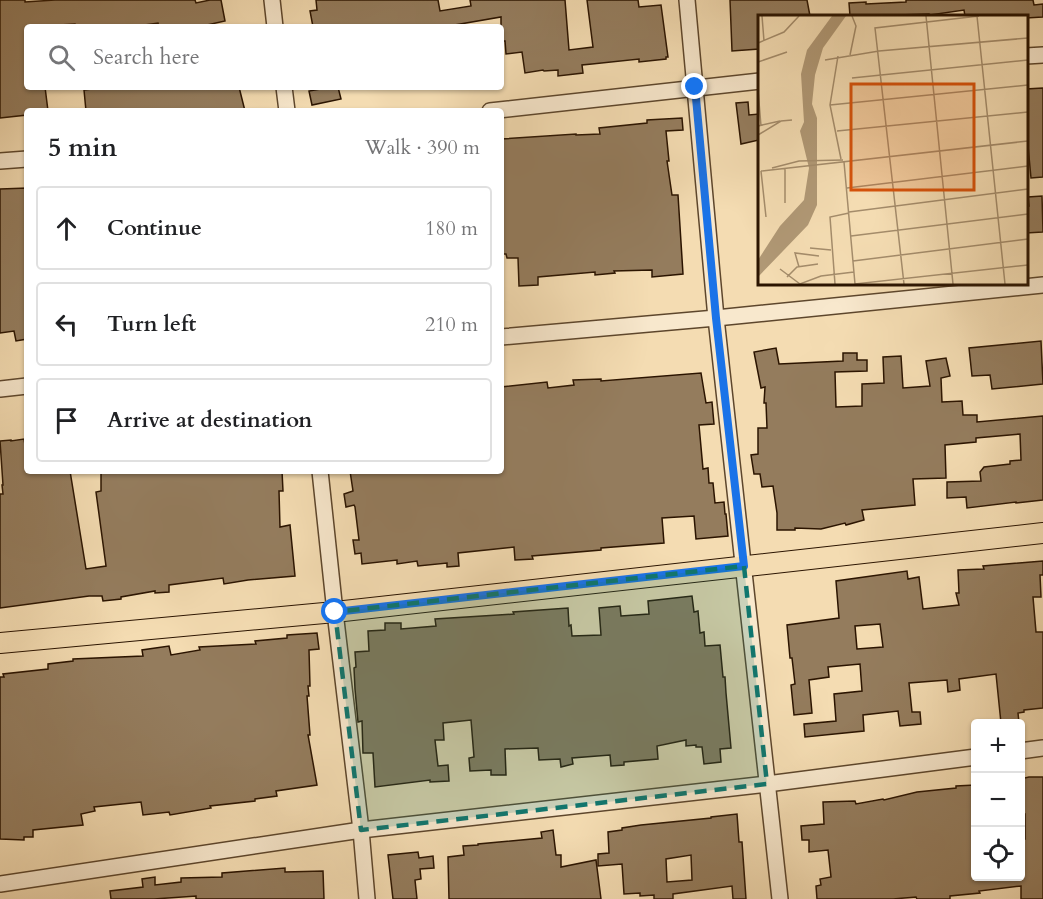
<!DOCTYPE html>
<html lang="en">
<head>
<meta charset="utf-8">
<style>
  :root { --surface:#fff; --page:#f6f6f6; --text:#202124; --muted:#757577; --line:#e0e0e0 }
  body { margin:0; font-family:Cardo,serif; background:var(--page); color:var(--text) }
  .controls { position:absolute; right:18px; bottom:18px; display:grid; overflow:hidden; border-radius:6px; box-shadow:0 2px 4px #0004 }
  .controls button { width:54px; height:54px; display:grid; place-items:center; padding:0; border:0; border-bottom:2px solid var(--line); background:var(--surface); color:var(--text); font:30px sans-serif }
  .stop { position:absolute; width:18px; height:18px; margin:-14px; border:4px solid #1a73e8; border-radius:50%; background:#fff }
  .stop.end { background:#1a73e8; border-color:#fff; box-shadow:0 2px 6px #0008 }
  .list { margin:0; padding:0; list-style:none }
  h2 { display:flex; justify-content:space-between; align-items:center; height:78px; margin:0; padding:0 24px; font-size:26px }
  h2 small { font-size:20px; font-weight:400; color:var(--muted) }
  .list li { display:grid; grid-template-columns:39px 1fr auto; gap:18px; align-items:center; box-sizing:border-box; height:84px; margin:0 12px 12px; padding:0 12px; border:2px solid var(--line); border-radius:6px }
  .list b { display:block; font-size:22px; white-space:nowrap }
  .list em { font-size:20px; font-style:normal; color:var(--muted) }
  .icon { flex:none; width:33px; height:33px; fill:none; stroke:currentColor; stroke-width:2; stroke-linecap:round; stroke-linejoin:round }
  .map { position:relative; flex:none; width:1043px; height:899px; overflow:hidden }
  .search { position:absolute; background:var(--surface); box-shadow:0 2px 4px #0004; left:24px; top:24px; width:480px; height:66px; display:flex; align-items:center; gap:15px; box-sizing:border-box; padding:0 21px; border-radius:6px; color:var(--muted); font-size:22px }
  .panel { position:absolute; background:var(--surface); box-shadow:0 2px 4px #0004; left:24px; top:108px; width:480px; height:366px; border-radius:6px }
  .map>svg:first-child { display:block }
</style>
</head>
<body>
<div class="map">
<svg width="1043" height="899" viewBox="0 0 1043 899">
  <rect width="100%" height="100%" fill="#f4dcb2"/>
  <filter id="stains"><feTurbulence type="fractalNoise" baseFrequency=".00333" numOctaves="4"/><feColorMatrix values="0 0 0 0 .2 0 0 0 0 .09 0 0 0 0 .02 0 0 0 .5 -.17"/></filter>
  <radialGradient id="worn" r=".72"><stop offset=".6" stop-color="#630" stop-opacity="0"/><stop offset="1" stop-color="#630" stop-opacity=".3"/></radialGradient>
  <g fill="#947c5d" stroke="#2b1400" stroke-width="1.5" fill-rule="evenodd">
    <path d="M0,0H25V2L55,0H195L196,3L210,0H221L225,21L198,27H159L158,23L130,27H76L75,24L27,27V87H45L48,111H27V115L0,118Z"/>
    <path d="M316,0H438L440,11L471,6L470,0H565L569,50L593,47L587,0H638L639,7L661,5L668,57H666V59L639,62V59L592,64L582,65L583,73L558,76V70L544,71L543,70L525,73L522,52L506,54L505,41H501V17L443,27H313L310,11L317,10Z"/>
    <path d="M730,0H807L810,16H759V49L732,51Z"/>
    <path d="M906,0H1033L1034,5L1043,4V17L1026,18V16H965L964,10L930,15L929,14L898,15V16H850L849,3L866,2V4L906,2Z"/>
    <path d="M108,87H239L245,111H186L185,109L169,111H86L84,90Z"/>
    <path d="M332,87H338L341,99L312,105L309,91Z"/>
    <path d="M1043,88V177L1031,178L1028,146L1026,147V89Z"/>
    <path d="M748,102L749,115L759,114V140L741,144L736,103Z"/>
    <path d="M682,118L683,130L666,131L669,161H667L672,195H678L683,274L652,277V270L614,271L615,273L595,275V272L538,277V285L519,286L518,258H507L506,254H501V139L576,134V135L600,134L599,128L647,123V120Z"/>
    <path d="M27,188V339L16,341L14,331L0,333V189Z"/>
    <path d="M1042,196L1043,232L1026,233V206H1029L1028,197Z"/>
    <path d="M1041,341L1043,384L992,389L990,375L972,376L969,348Z"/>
    <path d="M776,348L779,364L843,361V353H857V360H867V371L835,372L836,407L862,406V384L884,383L883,357L901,356L903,388L930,386L926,361L946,358L950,376L941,378L942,402L962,401L963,415H977V422L1043,416V500L1016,503V502L967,508L966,497L947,498V482L981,481L980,472L984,467L1010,464V461L1021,460L1020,434L976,438V442L945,445L946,478L913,479L915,505L862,510L864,520L846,525L845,523L821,529L795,528V530H777V513L773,486L762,487L760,474H754L751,455L758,454V428H767L766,403H764L765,387L761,388L754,352Z"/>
    <path d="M701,373L706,403L712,402L714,424L699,425L703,469L708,468L709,483H713L715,503L724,502L725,514H726L728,536L696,539L694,516L662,518L664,543L601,548V550L532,556L533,559L515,560L514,547L458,553L459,566L447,567V563L418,566L417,561L397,564V560L362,564L361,553L355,554L353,540H359L355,507L354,505L346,507L344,494L353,491L350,471H501V387L547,382L548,388L574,385L573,380L601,379V381Z"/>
    <path d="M24,439L27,456V471H70L86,569L106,566L96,492L101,491V471H282L283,491H279L280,527L290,525L295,576L248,580L224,584L223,578L169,585V592L155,593V591L121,597V599L103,601L102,596H89L0,608V494H3L2,485H3L0,441L11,440V441Z"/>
    <path d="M1043,561V575H1040L1041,597H1033L1036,632H1043V708L1024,710V712L1018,713L1019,723H1001L996,674L959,679L960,690L948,692L947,680L909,683L912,712H920L921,724L900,726L898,711L863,715L864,731L805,737L804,724L836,721L834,694L862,691L860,664L828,667L829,677L809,680L812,713L794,715L791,685L795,684L792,658H790L787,625L839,618L836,581L907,571L908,579L919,577L923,609L959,605L956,593H959L958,570L984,569L983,566ZM880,624L883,647L857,649L855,626Z"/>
    <path d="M692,596L694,612L698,611L700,633L704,632L705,646L720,645L723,677H725L726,693L731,748L720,749L721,762L704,764L702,747H696V745L686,746V740L657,746L658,759L624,762V765L611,766L610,755L572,758L573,764L561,767L560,759L539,760L538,748L505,749L506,775H491V770L470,771L469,758L474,757L471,720L443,723L444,740H435L438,766L448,765L449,781L430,782V780L375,787L373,753H363L362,721L358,722L355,689L354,668L356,667L355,652L369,651L368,631L385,630V623H401V629L436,626L435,619L514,614L513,612L568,608L569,626L571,625L572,636L601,635L599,608L620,606L621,616L649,614L648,601Z"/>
    <path d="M317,633L319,649L309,650L310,686H308L309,696H307L310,735H308L317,785L276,791L277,796L255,799V801L210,806L211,808L170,815L169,812L143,815L141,802L94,807L95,811L81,814L83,825L33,830V837H24V840L0,839V677H4L3,674L48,669V664L73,661V659L143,656L142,650L169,646L171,655L200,650L199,647L256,644L255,641L287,638V635Z"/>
    <path d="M1029,777H1043V899H1021V886L979,891L980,893L950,896V899H917L916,897L893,899H817L816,886L821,885L820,879L831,877L828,850L809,852V840H802L801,826L824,824L823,802L855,801L856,804L883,799L884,800L917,792L956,788V786L975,785V876H1020V839H1025V814H1020V779Z"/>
    <path d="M737,814L739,842H742L746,899H733L732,886L673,894V899H654V895L640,896V893L624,894L622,864L598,866V854L609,853L608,832L622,830V828L641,825L711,818V817ZM691,855L692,880L667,882L666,859Z"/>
    <path d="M553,830L556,855H561V867L596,860L601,899H449L448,857L464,855L463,846L478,845V844L542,838L541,832Z"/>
    <path d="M418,852L419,858L433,856L434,868L420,869L421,879L415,880L417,899H393L388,855Z"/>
    <path d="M285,868V872L323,871L324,899H196V896L154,899H111L110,891L143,887L142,879L155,877V885L181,882V878L222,877V873Z"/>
  </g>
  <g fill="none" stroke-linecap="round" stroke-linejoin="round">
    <g stroke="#5d462c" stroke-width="18">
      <g id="minor">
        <path d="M272,0L275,27"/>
        <path d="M687,0L716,318L780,899"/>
        <path d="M1026,56L1043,55"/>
        <path d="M284,87L287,111"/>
        <path d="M490,111L760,81"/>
        <path d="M0,161L27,159"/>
        <path d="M501,337L716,318L1043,285"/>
        <path d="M0,389L27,386"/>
        <path d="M320,471L335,612L361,830L367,899"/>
        <path d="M1020,751L1043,748"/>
        <path d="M0,884L361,830L767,784L976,757"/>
      </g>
    </g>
    <g stroke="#2b1400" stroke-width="22">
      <path id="major" d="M0,643L335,612L1043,533"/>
    </g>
    <use href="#minor" stroke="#f8e8cd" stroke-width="15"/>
    <use href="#major" stroke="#f4dcb2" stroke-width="20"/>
  </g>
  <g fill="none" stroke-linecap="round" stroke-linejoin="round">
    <path stroke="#1a73e8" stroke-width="8" d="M335,612L744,566L716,318L695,87"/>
  </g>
  <path fill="#0f766e" fill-opacity="0.2" stroke="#0f766e" stroke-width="4.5" stroke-dasharray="12 8" stroke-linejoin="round" d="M744,566L767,784L361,830L335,612Z"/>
  <g transform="translate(758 15)">
    <rect width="270" height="270" fill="#f4dcb2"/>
    <path d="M74,1H88L65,33L57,60L54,89L59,103V190L50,210L0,262V245L22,211L46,185L51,153L42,116L46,107L43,59L49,35Z" fill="#b09875"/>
    <path fill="none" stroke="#a48c6b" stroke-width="1.5" d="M4,1L6,26M168,1L195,269M219,1L247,269M0,28L26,17L41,1M92,40L98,11L94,1M80,41L72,90L83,144M67,45L121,36L270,23M0,47L29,37M94,63L270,45M0,75L3,111M72,90L270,70M0,111L22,106M79,116L270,97M0,120L23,106L34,105M86,147L97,269L270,250M14,153L41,146L85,145M3,156L8,202M3,156L270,126M89,173L270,151M27,188V153M91,197L270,174M93,221L270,199M52,233L73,235M95,246L270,224M41,252L37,238L61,241M22,254L42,269L63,261L96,257M29,262L39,252L60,249M77,269L72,202L91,198M146,269L117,13L221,1"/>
    <path fill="#d5520b" fill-opacity="0.15" stroke="#d5520b" stroke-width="3" d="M93,69H216V175H93Z"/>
    <rect width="270" height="270" fill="none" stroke="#2b1400" stroke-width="3"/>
  </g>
  <rect width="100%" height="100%" filter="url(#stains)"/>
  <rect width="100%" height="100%" fill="url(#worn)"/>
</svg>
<div class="controls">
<button>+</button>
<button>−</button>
<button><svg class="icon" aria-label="locate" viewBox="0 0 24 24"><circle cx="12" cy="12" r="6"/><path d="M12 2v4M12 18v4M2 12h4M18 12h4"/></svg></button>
</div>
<div class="stop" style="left:335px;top:612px"></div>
<div class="stop end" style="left:695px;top:87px"></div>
<div class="search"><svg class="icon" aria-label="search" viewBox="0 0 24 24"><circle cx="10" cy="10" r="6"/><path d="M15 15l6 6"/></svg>Search here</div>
<section class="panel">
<h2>5 min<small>Walk · 390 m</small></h2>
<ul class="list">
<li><svg class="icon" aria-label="ahead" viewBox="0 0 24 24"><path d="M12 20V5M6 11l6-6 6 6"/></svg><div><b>Continue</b></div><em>180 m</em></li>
<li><svg class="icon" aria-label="left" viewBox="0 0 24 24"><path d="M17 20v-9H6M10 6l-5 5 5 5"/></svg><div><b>Turn left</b></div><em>210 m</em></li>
<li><svg class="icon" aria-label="arrive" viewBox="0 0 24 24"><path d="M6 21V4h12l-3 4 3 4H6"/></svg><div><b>Arrive at destination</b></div></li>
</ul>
</section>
</div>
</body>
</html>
